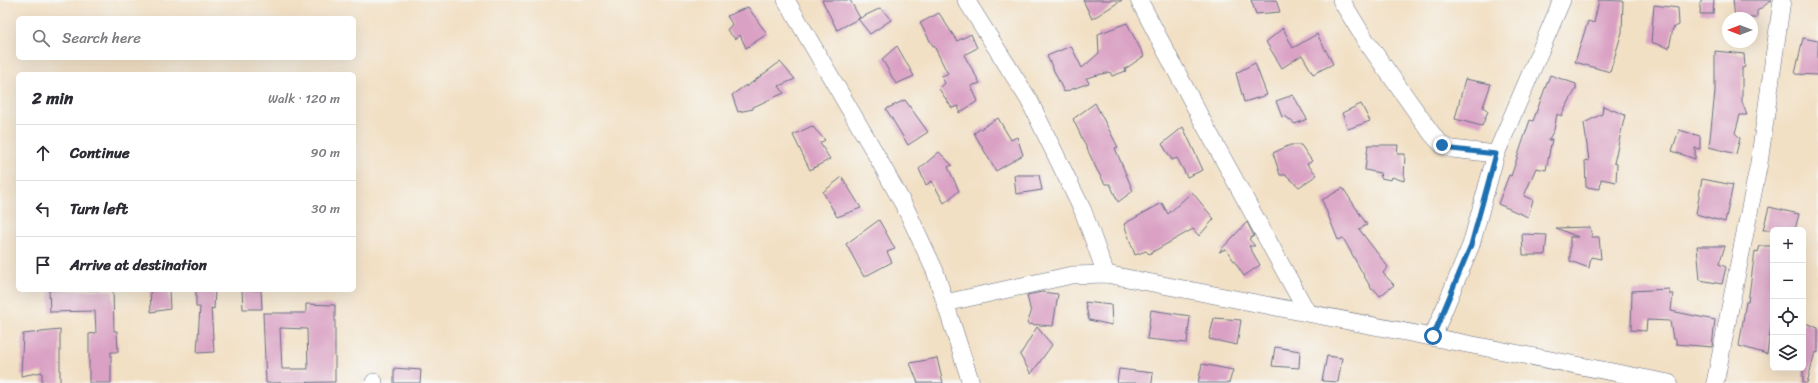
<!DOCTYPE html>
<html lang="en">
<head>
<meta charset="utf-8">
<style>
  :root { --surface:#fff; --page:#f7f7f7; --text:#2b2b33; --muted:#7c7c81; --line:#e1e1e2 }
  body { margin:0; font-family:Sriracha,sans-serif; background:var(--page); color:var(--text) }
  .controls { position:absolute; right:12px; bottom:12px; display:grid; overflow:hidden; border-radius:6px; box-shadow:0 4px 16px #0002 }
  .controls button { width:36px; height:36px; display:grid; place-items:center; padding:0; border:0; border-bottom:1px solid var(--line); background:var(--surface); color:var(--text); font:20px sans-serif }
  .compass { position:absolute; left:1722px; top:12px; width:36px; height:36px; border-radius:50%; background:var(--surface); box-shadow:0 4px 16px #0002; rotate:270deg }
  .stop { position:absolute; width:12px; height:12px; margin:-9px; border:3px solid #1f6fb2; border-radius:50%; background:#fff }
  .stop.end { background:#1f6fb2; border-color:#fff; box-shadow:0 1px 4px #0008 }
  .list { margin:0; padding:0; list-style:none }
  h2 { display:flex; justify-content:space-between; align-items:center; height:52px; margin:0; padding:0 16px; font-size:17px }
  h2 small { font-size:13px; font-weight:400; color:var(--muted) }
  .list li { display:grid; grid-template-columns:26px 1fr auto; gap:12px; align-items:center; box-sizing:border-box; height:56px; padding:0 16px; border-top:1px solid var(--line) }
  .list b { display:block; font-size:15px; white-space:nowrap }
  .list em { font-size:13px; font-style:normal; color:var(--muted) }
  .icon { flex:none; width:22px; height:22px; fill:none; stroke:currentColor; stroke-width:2; stroke-linecap:round; stroke-linejoin:round }
  .map { position:relative; flex:none; width:1818px; height:383px; overflow:hidden }
  .search { position:absolute; background:var(--surface); box-shadow:0 4px 16px #0002; left:16px; top:16px; width:340px; height:44px; display:flex; align-items:center; gap:10px; box-sizing:border-box; padding:0 14px; border-radius:6px; color:var(--muted); font-size:15px }
  .panel { position:absolute; background:var(--surface); box-shadow:0 4px 16px #0002; left:16px; top:72px; width:340px; height:220px; border-radius:6px }
  .map>svg:first-child { display:block }
</style>
</head>
<body>
<div class="map">
<svg width="1818" height="383" viewBox="0 0 1818 383">
  <rect width="100%" height="100%" fill="#f6f6f2"/>
  <filter id="ink" filterUnits="userSpaceOnUse"><feTurbulence type="fractalNoise" baseFrequency=".025" numOctaves="2"/><feDisplacementMap in="SourceGraphic" scale="8" xChannelSelector="R" yChannelSelector="G"/><feConvolveMatrix kernelMatrix="1 2 1 2 8 2 1 2 1" color-interpolation-filters="sRGB"/></filter>
  <filter id="wash" filterUnits="userSpaceOnUse"><feTurbulence type="fractalNoise" baseFrequency=".012" numOctaves="4" result="noise"/><feDisplacementMap in="SourceGraphic" scale="16" xChannelSelector="R" yChannelSelector="G"/><feGaussianBlur stdDeviation="0.9" result="paint"/><feColorMatrix in="noise" values="0 0 0 0 0 0 0 0 0 0 0 0 0 0 0 0 0 1.4 0 .05"/><feComposite in="paint" operator="in"/></filter>
  <g filter="url(#wash)">
    <rect width="100%" height="100%" fill="#f2e0c5"/>
    <g id="blocks">
      <g fill="#daa1c4" fill-rule="evenodd">
        <path d="M822,0H850L860,18L837,30Z"/>
        <path d="M1083,0H1122L1092,19Z"/>
        <path d="M1251,0H1276L1280,12L1256,14Z"/>
        <path d="M1599,0L1623,1L1622,32L1610,72L1575,62L1588,21L1594,23Z"/>
        <path d="M1701,0H1714L1713,14H1700Z"/>
        <path d="M1733,0H1772L1757,11V18H1735Z"/>
        <path d="M1654,5L1678,8L1679,25L1673,28L1669,48L1651,42Z"/>
        <path d="M748,7L767,34L746,48L740,35L735,39L727,30L732,24L727,16Z"/>
        <path d="M881,8L891,20L870,34L858,19Z"/>
        <path d="M939,13L957,41L971,34L977,48L964,55L980,83L971,86L978,101L959,113V106L952,108L939,89L945,83L941,76L948,74L934,46H933L920,23Z"/>
        <path d="M1127,23L1144,56L1125,69L1126,71L1112,76L1110,72L1086,78L1089,83L1064,92L1047,56L1071,46L1082,68L1099,53L1098,34Z"/>
        <path d="M1283,28L1293,48L1317,34L1333,64L1313,74L1302,55L1282,68L1266,42Z"/>
        <path d="M1803,38L1818,41V75L1795,74Z"/>
        <path d="M897,46L914,76L896,84L882,59Z"/>
        <path d="M1715,51L1744,54L1745,67L1742,68V102L1747,115H1740L1735,133L1740,138L1736,154L1709,147L1715,92Z"/>
        <path d="M780,62L795,79L779,86L784,93L753,107V109L738,112L732,95L746,85V87Z"/>
        <path d="M1255,63L1267,95L1244,102L1236,73Z"/>
        <path d="M1550,75L1576,84V89L1561,116L1557,114L1554,130L1548,141L1552,139L1546,170L1536,168L1524,196L1533,200L1528,217L1498,204L1509,175L1511,176L1530,120L1533,121Z"/>
        <path d="M1465,79L1491,84L1483,107L1488,111L1482,126L1455,119Z"/>
        <path d="M1293,95L1307,119L1295,124L1285,116L1282,117L1276,101Z"/>
        <path d="M905,100L928,132L908,145L886,109Z"/>
        <path d="M1095,103L1118,147L1115,148L1133,191L1118,202L1110,184H1105L1097,170L1073,119Z"/>
        <path d="M1361,104L1370,121L1348,129L1342,113Z"/>
        <path d="M1603,106L1625,115L1614,163L1617,164L1616,182L1601,179L1600,189L1586,187L1585,160L1589,161L1584,123L1602,114Z"/>
        <path d="M998,118L1011,140L1017,137L1023,155L996,171L974,133Z"/>
        <path d="M812,126L825,140L820,143L830,159L810,170L793,135Z"/>
        <path d="M1183,127L1203,170L1187,177L1177,158L1172,160L1162,144Z"/>
        <path d="M1679,130L1700,136V149L1695,148V159L1672,151Z"/>
        <path d="M1290,145H1301L1312,161L1307,164L1317,175L1299,187L1286,175H1280L1273,153Z"/>
        <path d="M1368,145H1398L1397,154H1405L1404,181L1392,177L1391,180L1381,178L1380,173L1365,170Z"/>
        <path d="M939,152L952,165L948,167L959,191L944,203L932,181L926,185L919,169Z"/>
        <path d="M1014,175H1039L1042,190L1016,194Z"/>
        <path d="M842,177L861,208L837,217L823,192Z"/>
        <path d="M1702,179L1733,185L1725,222L1696,214Z"/>
        <path d="M1343,188L1367,225L1359,229L1388,267L1383,273L1394,285L1380,296L1374,289L1372,290L1343,238L1338,240L1322,200Z"/>
        <path d="M1192,192L1214,219L1199,236L1193,229L1149,254L1146,251L1135,255L1124,224L1162,203L1168,214Z"/>
        <path d="M1769,207L1799,214L1795,230H1763Z"/>
        <path d="M879,220L895,249L887,252L892,262L864,277L846,244Z"/>
        <path d="M1247,222L1254,236L1249,239L1255,246H1249L1260,265L1244,276L1226,249L1219,252Z"/>
        <path d="M1590,227L1592,237H1599L1601,259L1591,257L1589,268L1570,261V237H1578L1556,228Z"/>
        <path d="M1522,234L1547,235L1545,255H1523Z"/>
        <path d="M1697,246H1725L1719,264L1726,267L1722,284L1700,280Z"/>
        <path d="M1760,246H1773V290L1771,307H1773V310L1767,354L1739,346L1746,302H1748L1755,251L1758,252Z"/>
        <path d="M1669,289V294H1673L1671,311L1715,320L1712,347L1676,344V339H1673L1670,321L1647,320L1646,331L1631,330L1632,291Z"/>
        <path d="M49,290H113L114,331H117L118,352H111V383H89V334L96,333L95,311L50,312Z"/>
        <path d="M150,290H169L170,309L151,312Z"/>
        <path d="M196,290H215L214,309L211,308L214,352L197,353L200,307H196Z"/>
        <path d="M242,290H261L262,309H243Z"/>
        <path d="M1042,292L1058,294L1053,326L1027,324L1031,313L1027,295Z"/>
        <path d="M1085,302L1111,305L1112,325L1089,320Z"/>
        <path d="M306,304L335,305V382L266,383L263,313H306ZM280,328L307,329L308,369H282Z"/>
        <path d="M1151,310L1190,316L1187,343L1147,339Z"/>
        <path d="M1214,318L1241,320L1237,345L1209,339Z"/>
        <path d="M1803,322L1818,328V353L1815,352L1807,383H1803Z"/>
        <path d="M1037,327L1052,345L1031,374L1020,355Z"/>
        <path d="M60,330V383H42V372L21,376L23,334Z"/>
        <path d="M1275,347L1300,351L1299,368L1272,366Z"/>
        <path d="M1327,356L1342,358L1338,382L1322,381Z"/>
        <path d="M937,358L943,383H918L910,363Z"/>
        <path d="M1202,364L1233,370L1229,383H1198Z"/>
        <path d="M394,368L421,370L420,383H394Z"/>
        <path d="M1119,369L1153,373L1152,383H1117Z"/>
      </g>
    </g>
  </g>
  <g filter="url(#ink)">
    <use href="#blocks" fill-opacity="0" stroke="#666d82" stroke-width="1"/>
    <g fill="none" stroke-linecap="round" stroke-linejoin="round">
      <g stroke="#666d82" stroke-width="18">
        <g id="street">
          <path d="M786,0L874,151L907,211L935,271L971,383"/>
          <path d="M966,0L1029,100L1083,211L1106,274"/>
          <path d="M1139,0L1204,124L1307,312"/>
          <path d="M1341,0L1366,41L1432,134L1442,145L1452,149L1496,154"/>
          <path d="M945,303L1072,275L1106,274L1669,383"/>
          <path d="M1433,336L1471,245L1496,154L1562,0"/>
          <path d="M374,382V383"/>
          <path d="M1715,383L1759,163L1782,0"/>
        </g>
      </g>
      <use href="#street" stroke="#fff" stroke-width="17"/>
    </g>
  </g>
  <g fill="none" stroke-linecap="round" stroke-linejoin="round" filter="url(#ink)">
    <path stroke="#1f6fb2" stroke-width="5" d="M1433,336L1471,245L1496,154L1452,149L1442,145"/>
  </g>
</svg>
<div class="controls">
<button>+</button>
<button>−</button>
<button><svg class="icon" aria-label="locate" viewBox="0 0 24 24"><circle cx="12" cy="12" r="6"/><path d="M12 2v4M12 18v4M2 12h4M18 12h4"/></svg></button>
<button><svg class="icon" aria-label="layers" viewBox="0 0 24 24"><path d="M12 4l9 5-9 5-9-5zM3 14l9 5 9-5"/></svg></button>
</div>
<svg class="compass" viewBox="-18 -18 36 36"><path d="M0-13l5 13h-10z" fill="#e53935"/><path d="M0 13l5-13h-10z" fill="#7c7c81"/></svg>
<div class="stop" style="left:1433px;top:336px"></div>
<div class="stop end" style="left:1442px;top:145px"></div>
<div class="search"><svg class="icon" aria-label="search" viewBox="0 0 24 24"><circle cx="10" cy="10" r="6"/><path d="M15 15l6 6"/></svg>Search here</div>
<section class="panel">
<h2>2 min<small>Walk · 120 m</small></h2>
<ul class="list">
<li><svg class="icon" aria-label="ahead" viewBox="0 0 24 24"><path d="M12 20V5M6 11l6-6 6 6"/></svg><div><b>Continue</b></div><em>90 m</em></li>
<li><svg class="icon" aria-label="left" viewBox="0 0 24 24"><path d="M17 20v-9H6M10 6l-5 5 5 5"/></svg><div><b>Turn left</b></div><em>30 m</em></li>
<li><svg class="icon" aria-label="arrive" viewBox="0 0 24 24"><path d="M6 21V4h12l-3 4 3 4H6"/></svg><div><b>Arrive at destination</b></div></li>
</ul>
</section>
</div>
</body>
</html>
